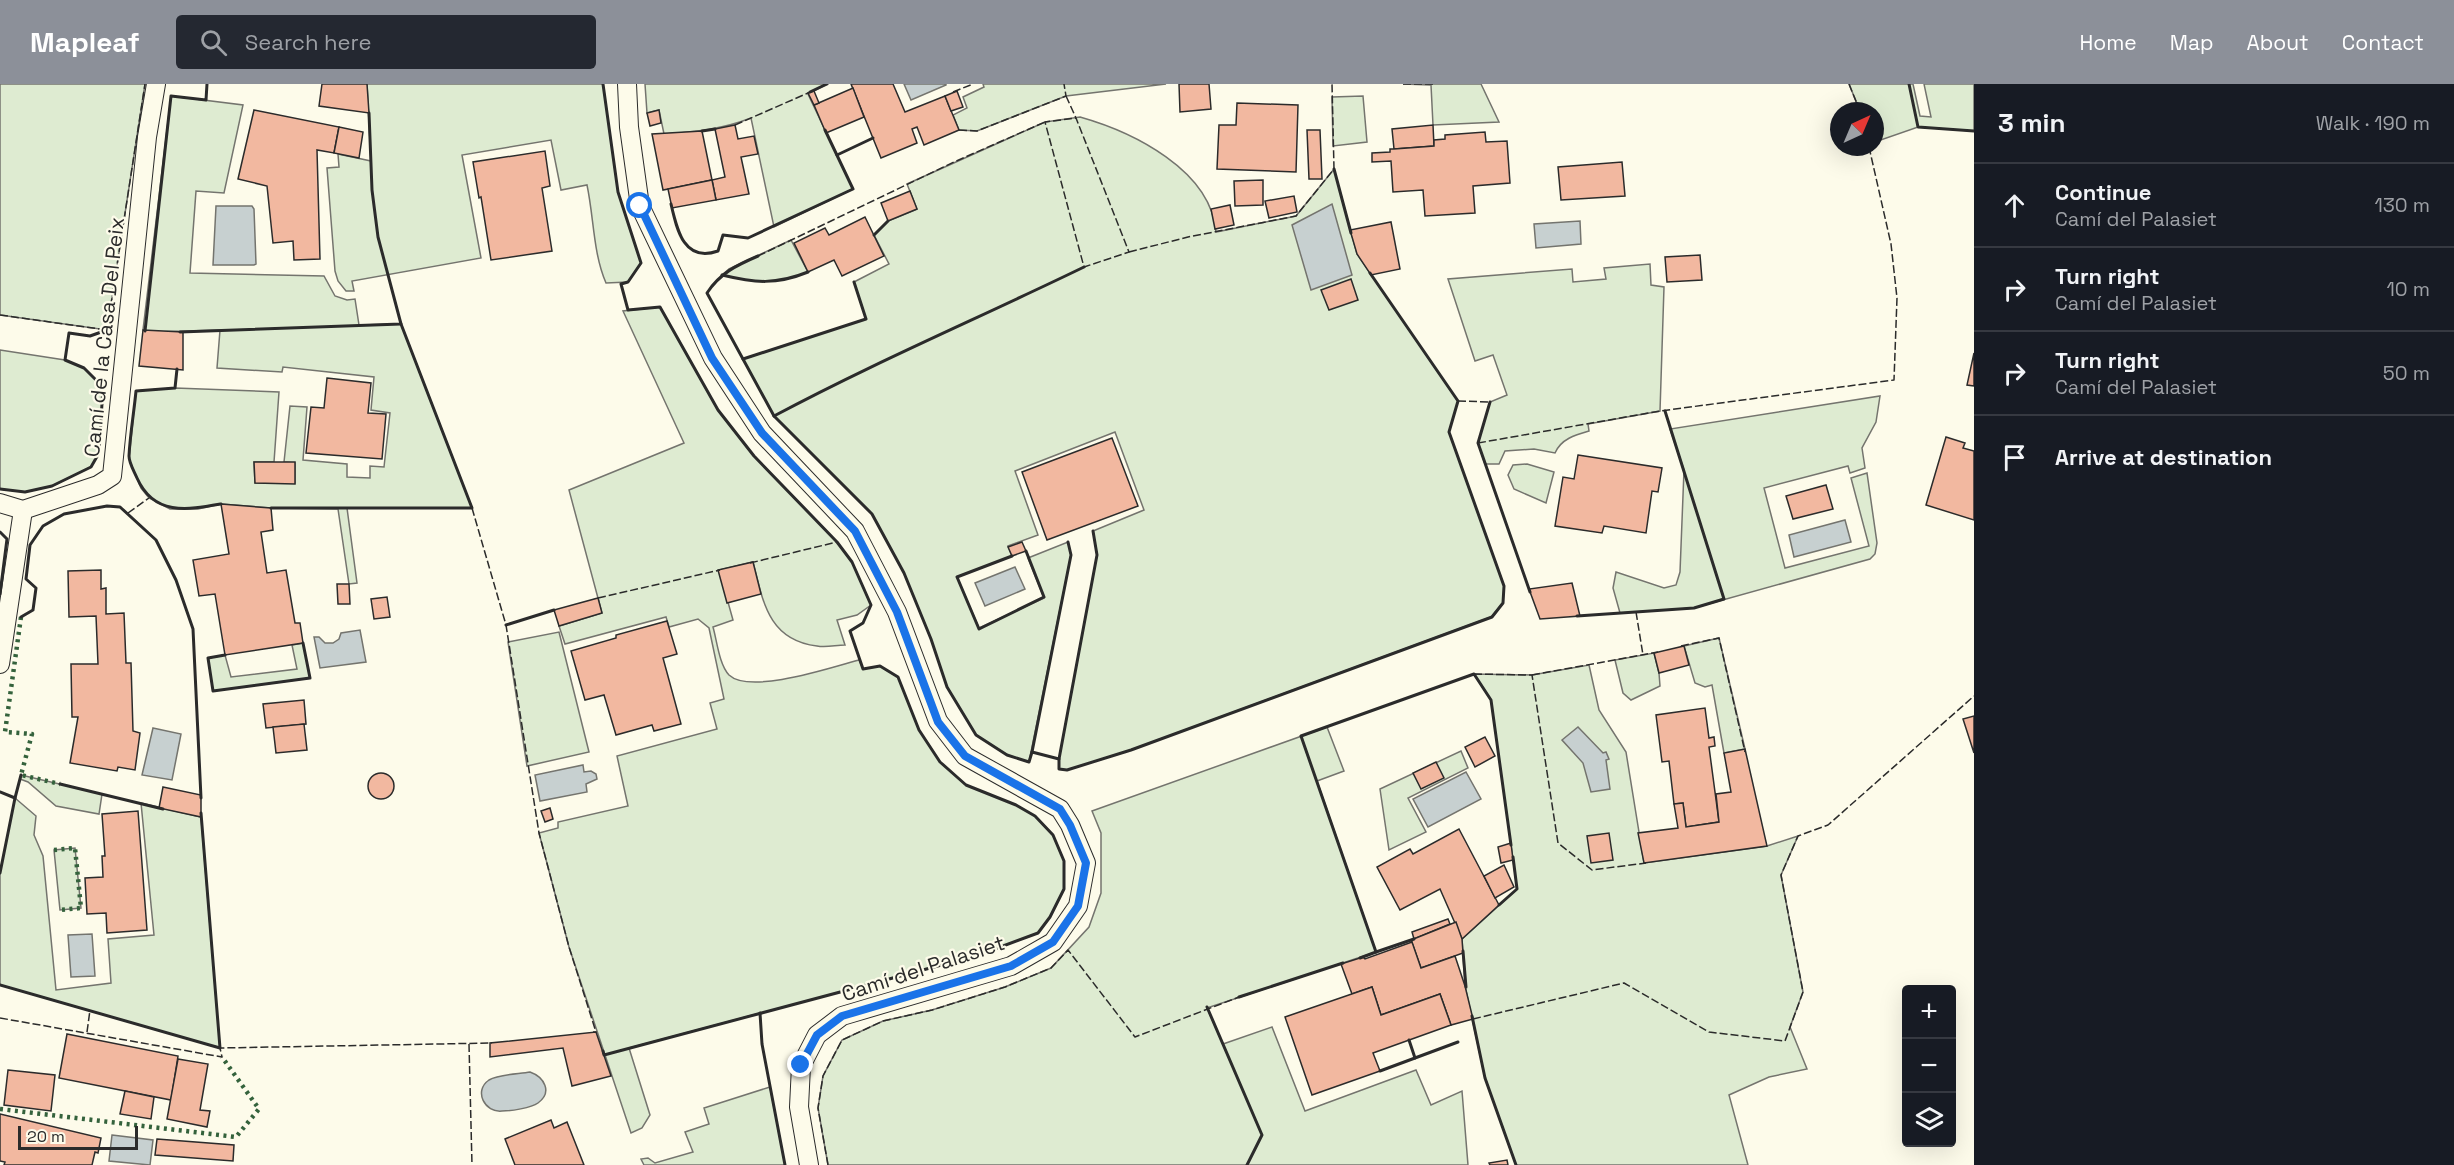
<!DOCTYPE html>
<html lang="en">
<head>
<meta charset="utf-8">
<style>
  :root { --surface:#171b24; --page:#242831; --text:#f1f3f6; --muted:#9ea1a6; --line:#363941; --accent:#8c9099 }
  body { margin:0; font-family:"Space Grotesk",sans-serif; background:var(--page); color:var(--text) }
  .controls { position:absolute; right:18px; bottom:18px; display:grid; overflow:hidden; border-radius:6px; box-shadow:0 6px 24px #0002 }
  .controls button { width:54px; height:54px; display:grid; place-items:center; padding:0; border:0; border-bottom:2px solid var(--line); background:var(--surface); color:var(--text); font:30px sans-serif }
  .compass { position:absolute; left:1830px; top:18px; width:54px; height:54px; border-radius:50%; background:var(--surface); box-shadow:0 6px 24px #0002; rotate:44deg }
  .scale { position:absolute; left:18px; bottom:15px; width:120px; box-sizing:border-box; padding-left:6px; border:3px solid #2b2b2b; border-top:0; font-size:16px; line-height:21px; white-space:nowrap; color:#2b2b2b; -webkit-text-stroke:4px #fdfbea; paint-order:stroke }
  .stop { position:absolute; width:18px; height:18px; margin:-14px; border:4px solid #1a73e8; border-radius:50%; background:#fff }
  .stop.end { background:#1a73e8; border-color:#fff; box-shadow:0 2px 6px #0008 }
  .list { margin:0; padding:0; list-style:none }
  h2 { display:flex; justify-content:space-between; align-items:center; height:78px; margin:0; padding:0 24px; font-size:26px }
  h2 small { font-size:20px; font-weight:400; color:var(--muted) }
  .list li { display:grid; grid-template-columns:39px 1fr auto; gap:18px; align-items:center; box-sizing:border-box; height:84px; padding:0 24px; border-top:2px solid var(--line) }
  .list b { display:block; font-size:22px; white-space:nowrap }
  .list p { margin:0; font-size:20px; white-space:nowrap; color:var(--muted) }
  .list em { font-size:20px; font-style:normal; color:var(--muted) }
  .icon { flex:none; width:33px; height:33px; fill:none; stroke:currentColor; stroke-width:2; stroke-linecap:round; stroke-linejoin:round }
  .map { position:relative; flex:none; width:1974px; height:1081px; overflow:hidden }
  header { display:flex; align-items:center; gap:36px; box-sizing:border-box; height:84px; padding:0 30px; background:var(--accent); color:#fff }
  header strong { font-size:28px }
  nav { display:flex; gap:33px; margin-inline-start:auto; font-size:21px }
  .search { width:420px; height:54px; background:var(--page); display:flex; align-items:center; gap:15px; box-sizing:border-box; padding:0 21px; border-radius:6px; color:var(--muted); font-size:22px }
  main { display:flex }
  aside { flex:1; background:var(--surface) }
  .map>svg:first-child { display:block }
</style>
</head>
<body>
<header>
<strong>Mapleaf</strong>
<div class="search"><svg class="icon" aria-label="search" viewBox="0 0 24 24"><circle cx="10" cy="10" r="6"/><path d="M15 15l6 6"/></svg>Search here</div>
<nav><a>Home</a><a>Map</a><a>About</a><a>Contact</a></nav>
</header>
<main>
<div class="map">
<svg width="1974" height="1081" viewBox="0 0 1974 1081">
  <rect width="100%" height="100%" fill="#fdfbea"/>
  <g fill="#deebd1" stroke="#74746e" stroke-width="1.5">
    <path d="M0,0H145L107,246L0,231Z"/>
    <path d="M367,0H603L618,108L641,179L628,198L606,199C593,169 594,134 587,101L561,106L551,56L462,71L481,174L352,197L354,207H346L338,197L335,187L327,84L339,83L338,70L371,77Z"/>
    <path d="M645,0H827L808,10L853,105L774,143L751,34C723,45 695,48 664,50L659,26L647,29Z"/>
    <path d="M983,0H1166L1066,12L977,47L959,46L953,31L967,24L963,13L984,3Z"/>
    <path d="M1403,0H1481L1499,38L1433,41L1431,1Z"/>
    <path d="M1849,0H1913L1920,32L1931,33L1924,0H1974V47L1918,43L1875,58V27H1860Z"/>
    <path d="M171,12L243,21L224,109L196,107L190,189L324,192L335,212L347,216L355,215L359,241L401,240L472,424H347L357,499L349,500L338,425L271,424L221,420L198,425H170L149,414L141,404L129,375L136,307L175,304L279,308L274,378H254L255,399H295V379L284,378L290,322L307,323L303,376L347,380V393L370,394V382L384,383L390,329L371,326L374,293L283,283L282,288L217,284L220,246L154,248L143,246Z"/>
    <path d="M1363,12L1367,58L1333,62L1332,13Z"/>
    <path d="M1080,33C1133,48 1211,86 1216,148L1296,132L1334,85L1357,170L1458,317L1449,348L1504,502L1503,519L1491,533L1131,666L1067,686L1059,685V675L1097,471L1093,447L1144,426L1115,348L1015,387L1038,451L1008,462L1012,472L957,493L979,544L1044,514L1028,474L1068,458L1071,471L1029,678L1007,671L976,651L947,603L931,555L904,489L872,430L774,332L743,275L866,235L854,198L889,180L874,151L888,137L917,125L907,100L1045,38Z"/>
    <path d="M791,156L808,188C776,201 755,199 722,191L729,185Z"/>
    <path d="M1650,180L1651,201L1664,203L1660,327L1588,340L1589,347C1575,351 1561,355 1555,369L1534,365L1505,367L1499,380H1485L1478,359L1490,318L1507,311L1493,271L1475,277L1448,195L1572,185L1573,198L1606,195L1604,184Z"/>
    <path d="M660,223L718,326L754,372L837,458L852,478L871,521L857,531L837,536L845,561C836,561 826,564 817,562C768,556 763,517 753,478L719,486L733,536L713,543C717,557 719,580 729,591C750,611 833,583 859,576L863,585L880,582L898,593L919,646L940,678L966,701L1016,721L1035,732L1053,751L1064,777V805L1050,833L1038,849L979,871L629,964L650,1031L642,1044L631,1049L569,863L539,749L558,744V738L628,722L617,672L717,645L710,619L724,615L709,544L698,535L669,543L666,533L565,560L559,542L602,529L569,406L684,359L623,227Z"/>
    <path d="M0,266L65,276L84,284L103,303L99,369L91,383L52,402L25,408L0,405Z"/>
    <path d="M1880,312L1876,338L1862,364L1865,384L1850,389L1848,382L1764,404L1785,484L1869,462L1851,394L1867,389L1877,459L1875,470L1870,475L1694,524L1620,529L1613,504L1616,488L1664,504L1676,501L1680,488L1684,386L1670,345Z"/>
    <path d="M1527,380L1554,388L1546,419L1514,405L1508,391L1513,381Z"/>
    <path d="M559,548L589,668L527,682L508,558Z"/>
    <path d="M1719,554L1745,665L1724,669L1712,601L1705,603L1695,599L1684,562Z"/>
    <path d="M303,559L310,594L213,607L208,574L225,571L231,593L297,585L292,561Z"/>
    <path d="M1654,569L1659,589L1660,602L1631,616L1623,609L1615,576Z"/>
    <path d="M1589,581L1599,626L1626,668L1644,779L1767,762L1798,752L1781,791L1803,908L1790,943L1807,985L1769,993L1729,1011L1748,1081H1516L1485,994L1465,902L1462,855L1517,805L1491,616L1474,590L1532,591Z"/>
    <path d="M1327,643L1344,687L1317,697L1376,868L1207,924L1223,960L1272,943L1305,1027L1416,986L1431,1021L1462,1007L1468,1081H828L818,1024L823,992L842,956L883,937L932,926L1005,903L1051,884L1089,843L1101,809V749L1092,727Z"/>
    <path d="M1461,667L1468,684L1408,714L1426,748L1389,766L1380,705Z"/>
    <path d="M21,691L102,710L99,730L56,722L28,698L20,695Z"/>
    <path d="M15,714L36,732L34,751L43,772L56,906L111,899L108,855L154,851L141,719L201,733L220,964L0,901V789Z"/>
    <path d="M75,764L81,824L60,826L54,766Z"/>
    <path d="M770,1003L785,1081H644L641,1075L648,1074L655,1079L693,1068L685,1048L709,1040L704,1024Z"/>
  </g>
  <g fill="#c7d0d0" stroke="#74746e" stroke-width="1.5">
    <path d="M904,0H946V1L911,16Z"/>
    <path d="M1332,120L1352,191L1311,206L1292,141Z"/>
    <path d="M216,122H252L254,125L256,180L254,181H213Z"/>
    <path d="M1580,137L1581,160L1536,164L1534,140Z"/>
    <path d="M1845,436L1851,458L1794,473L1789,451Z"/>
    <path d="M1015,483L1025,505L985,522L975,499Z"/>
    <path d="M360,546L366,578L320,584L314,553H319L325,559H333L339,555L341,549Z"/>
    <path d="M1578,643L1603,669L1606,668L1609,675L1606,676L1610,705L1591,708L1583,679L1562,656Z"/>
    <path d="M153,644L181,650L172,696L142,691Z"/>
    <path d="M583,681L584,688L591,687L596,690L597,695L586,700L587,708L540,717L535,691Z"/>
    <path d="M1466,688L1481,715L1428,743L1413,715Z"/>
    <path d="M92,850L95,892L71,893L68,851Z"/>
    <path d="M530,988C544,993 553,1008 538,1019C531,1024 511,1027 502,1027C485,1029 473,1007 489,996C499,990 519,990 530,988Z"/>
    <path d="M112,1051L153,1056L150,1081L109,1077Z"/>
  </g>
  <g fill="#f2b8a0" stroke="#2b2b2b" stroke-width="1.5">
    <path d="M322,0H367L369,29L319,22Z"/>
    <path d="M851,0H893L905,28L945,12L959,46L924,61L917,43L912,45L917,59L881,74Z"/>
    <path d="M1179,0H1209L1211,25L1180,28Z"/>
    <path d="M853,4L864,33L826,49L814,21Z"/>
    <path d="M814,7L819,19L814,21L808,9Z"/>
    <path d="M957,7L963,23L951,27L945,12Z"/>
    <path d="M1237,19L1298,21L1296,88L1217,85L1219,41H1236Z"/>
    <path d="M254,26L339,43L334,69L317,66L320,175L294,176L293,157L273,159L267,102L238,95Z"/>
    <path d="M659,26L661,39L650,42L647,29Z"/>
    <path d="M735,41L738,55L754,52L758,70L741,73L749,110L716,116L712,96L725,93L715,45Z"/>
    <path d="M1433,41L1434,62L1394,65L1392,45Z"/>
    <path d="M339,43L363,48L359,74L334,69Z"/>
    <path d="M1307,46H1320L1322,95H1309Z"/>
    <path d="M702,47L712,96L663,106L652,50Z"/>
    <path d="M1485,48L1486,58L1507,57L1510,99L1473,102L1475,129L1425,132L1423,106L1393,108L1391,77L1372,78V69L1390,68V65H1394L1434,62V56L1445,55V51Z"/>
    <path d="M545,67L550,102L542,104L552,167L491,176L481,113L479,114L473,78Z"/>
    <path d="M1622,78L1625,112L1561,116L1558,83Z"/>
    <path d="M712,96L716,116L672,124L668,105Z"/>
    <path d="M1263,96V121L1235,122L1234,97Z"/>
    <path d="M910,107L917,125L888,137L881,119Z"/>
    <path d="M1294,112L1297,128L1269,134L1265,117Z"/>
    <path d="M1230,121L1234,141L1215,145L1211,125Z"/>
    <path d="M865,133L884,172L842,192L834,176L808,188L794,159L825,144L829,151Z"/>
    <path d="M1391,138L1400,185L1371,191L1357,170L1350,146Z"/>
    <path d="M1700,171L1702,196L1667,198L1665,173Z"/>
    <path d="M1351,195L1358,216L1329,226L1321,206Z"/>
    <path d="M143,246L183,248V286L139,282Z"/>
    <path d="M1974,269V302L1967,301Z"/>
    <path d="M327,294L371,299L368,329L386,330L382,375L306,369L311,323L324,324Z"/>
    <path d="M1946,353L1965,359L1963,364L1974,367V436L1926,421Z"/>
    <path d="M1112,354L1138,422L1047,456L1022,388Z"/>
    <path d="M1578,371L1662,384L1658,408L1652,407L1646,449L1604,442L1602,449L1555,442L1563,393L1574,395Z"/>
    <path d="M254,378H295V400L255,399Z"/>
    <path d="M1826,401L1833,425L1793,435L1786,412Z"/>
    <path d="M221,420L271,424L273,446L261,448L267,489L286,486L295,539H300L303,559L225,571L215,510L199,512L193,476L229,470Z"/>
    <path d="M1022,458L1026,467L1012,472L1008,463Z"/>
    <path d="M753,478L761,510L727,519L718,486Z"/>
    <path d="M101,486V505L106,504V530L124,529L126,579H131L133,647L140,649L135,686L118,683L117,687L70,679L78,633H72L71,580H98L96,532L69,533L68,487Z"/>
    <path d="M1572,499L1580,532L1540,535L1529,505Z"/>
    <path d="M337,500H349L350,520H338Z"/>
    <path d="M387,513L390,533L374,535L371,515Z"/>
    <path d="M598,514L602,529L559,542L554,526Z"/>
    <path d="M667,537L677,570L663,574L681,640L654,647L652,641L616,651L604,611L585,616L571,567L616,554V551Z"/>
    <path d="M1684,562L1689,581L1659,589L1654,569Z"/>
    <path d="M304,616L306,640L266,644L263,620Z"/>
    <path d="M1705,624L1709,654L1714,653L1715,662L1709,663L1719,738L1686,743L1683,719L1674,720L1669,677L1662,678L1656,631Z"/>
    <path d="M1974,632V669L1963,635Z"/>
    <path d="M304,640L307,666L276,669L273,643Z"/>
    <path d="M1485,653L1495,672L1475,683L1465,663Z"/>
    <path d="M1745,665L1767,762L1644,779L1638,749L1678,744L1674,720L1683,719L1686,743L1719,738L1716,710L1731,708L1724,669Z"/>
    <path d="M1436,678L1444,694L1421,705L1413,689Z"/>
    <circle cx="381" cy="702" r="13"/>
    <path d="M163,703L201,711V733L159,724Z"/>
    <path d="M550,724L553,735L545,738L541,727Z"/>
    <path d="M138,727L147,846L107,849L106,829L87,830L85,794L103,793L102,772H105L102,730Z"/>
    <path d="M1459,745L1499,821L1462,855L1440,805L1400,826L1377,783L1410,765L1413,770Z"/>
    <path d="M1609,749L1613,776L1591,779L1587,752Z"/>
    <path d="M1511,759L1513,776L1501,779L1498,763Z"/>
    <path d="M1504,781L1514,803L1495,814L1484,792Z"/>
    <path d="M1448,835L1450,840L1414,855L1412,848Z"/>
    <path d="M1456,838L1462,855L1463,869L1421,884L1411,856Z"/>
    <path d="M1412,858L1421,884L1455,872L1465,902L1473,935L1451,941L1440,910L1381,931L1372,903L1352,910L1341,880L1363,873L1365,875Z"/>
    <path d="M1372,903L1381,931L1440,910L1451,941L1373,969L1380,987L1312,1011L1285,933Z"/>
    <path d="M596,948L611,992L572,1002L563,964L490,973V959Z"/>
    <path d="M67,950L178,972L171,1016L59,994Z"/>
    <path d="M178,975L208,980L200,1026L210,1027L207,1043L167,1035Z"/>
    <path d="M8,986L55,991L51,1027L4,1021Z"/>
    <path d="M125,1007L154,1013L151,1035L120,1030Z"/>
    <path d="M0,1030L101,1054L98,1069L95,1068L92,1081H4L5,1078L0,1077Z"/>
    <path d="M551,1036L554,1044L567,1038L584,1081H515L505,1055Z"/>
    <path d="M157,1055L234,1061L233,1077L155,1071Z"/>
    <path d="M1507,1076L1508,1081H1490L1489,1079Z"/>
  </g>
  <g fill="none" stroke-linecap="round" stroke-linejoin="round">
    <g stroke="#2b2b2b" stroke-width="20">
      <g id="service">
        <path d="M627,0L629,43L640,122L713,274L762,349L855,447L897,528L938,637L965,672L1060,725L1070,741L1086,779L1078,822L1053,858L1011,882L842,932L817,951L801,982L799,1023L809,1081"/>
        <path d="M0,419L23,426L98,401L112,392L147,53L156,0"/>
        <path d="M0,580L23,426"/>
      </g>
    </g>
    <use href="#service" stroke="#fdfbea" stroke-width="18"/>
    <g stroke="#34623c" stroke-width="4.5" stroke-dasharray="3 4.5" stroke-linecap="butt">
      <path d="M21,533L5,648L32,650L21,691L60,700"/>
      <path d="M54,766L75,764L81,824L60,826"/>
      <path d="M0,1025L236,1053L259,1025L222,973"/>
    </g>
    <g stroke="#2b2b2b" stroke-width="1.5" stroke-dasharray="8 3" stroke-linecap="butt">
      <path d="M1403,0H1435"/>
      <path d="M1849,0L1860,27"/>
      <path d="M953,8L973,0"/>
      <path d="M1066,12L1076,34L1129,168L1084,183L1045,38L1076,34"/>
      <path d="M735,41L808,9"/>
      <path d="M959,46L977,47L1066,12L1064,0"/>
      <path d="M1129,168L1188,153L1296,132L1334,85L1332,0"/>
      <path d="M758,172L954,78L1045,38"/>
      <path d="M0,231L107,246L145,0"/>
      <path d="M1458,317L1490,318"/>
      <path d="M1478,359L1660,327L1894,296L1897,214L1891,160L1869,63"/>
      <path d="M472,424L506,541L539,749L569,863L596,948H593"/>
      <path d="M128,429L149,414"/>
      <path d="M750,479L837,458"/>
      <path d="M598,514L720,486"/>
      <path d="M1636,528L1643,571"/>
      <path d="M1681,562L1719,554L1745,668"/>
      <path d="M1474,590L1532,591L1558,759L1592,786L1646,779"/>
      <path d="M1532,591L1658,568"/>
      <path d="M0,934L222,973L220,964L492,959"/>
      <path d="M1473,935L1624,899L1709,948L1785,957L1803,908L1781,791L1798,752L1828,741L1974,612"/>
      <path d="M87,948L90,926"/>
      <path d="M469,960L472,1081"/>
      <path d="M828,1081L818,1024L823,992L842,956L883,937L932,926L1005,903L1051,884L1068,866L1135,953L1239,913"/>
    </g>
    <g stroke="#2b2b2b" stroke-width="3">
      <path d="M1909,0L1918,43L1974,47"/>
      <path d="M810,8L827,0"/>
      <path d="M702,47L715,45"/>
      <path d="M837,71L873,54"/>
      <path d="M1334,85L1351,149"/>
      <path d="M671,120C677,146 684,179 718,167L723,151L748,154L853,105L825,46"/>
      <path d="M874,151L888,137"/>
      <path d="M758,172C737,181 720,189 707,209L774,332C875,278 981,233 1084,183"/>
      <path d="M722,191C755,199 776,201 808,188"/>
      <path d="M145,247L171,12L206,16L207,0"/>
      <path d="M180,248L401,240L378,153L372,106L369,29"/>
      <path d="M743,275L866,235L854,198"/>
      <path d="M177,285L175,304L136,307C134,328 130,351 129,372C129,379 134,387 137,394C154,432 187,426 221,420"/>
      <path d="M1490,318L1478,359L1530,508"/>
      <path d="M774,332L872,430L904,489L931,555L947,603L976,651L1007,671L1029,678L1032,668L1059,675V685L1067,686L1131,666L1492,533L1503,519L1504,502L1449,348L1458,317L1370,189"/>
      <path d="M0,405L25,408L52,402L91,383L99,369L103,303L84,284L65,276L69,249L90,252L107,246"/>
      <path d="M271,424H472L401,240"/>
      <path d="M0,448L7,455L0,510"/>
      <path d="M1012,472L957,493L979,545L1044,513L1026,467"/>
      <path d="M1577,532L1694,524L1724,515L1665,327"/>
      <path d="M21,533L33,526L36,504L26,495L30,461L43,442L64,430L107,422L120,423L156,456L176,496L193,545L201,714"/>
      <path d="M506,541L554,526"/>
      <path d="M225,571L208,574L213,607L310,594L303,559"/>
      <path d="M1032,668L1071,471L1068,458"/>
      <path d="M1059,675L1097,471L1093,447"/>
      <path d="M60,700L163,725"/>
      <path d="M0,708L15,714L21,691"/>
      <path d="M0,789L15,714"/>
      <path d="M1499,821L1517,805L1513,773"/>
      <path d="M1463,867L1466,903"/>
      <path d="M1376,868L1414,855"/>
      <path d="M1360,874L1376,868L1301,652L1474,590L1491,616L1511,761"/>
      <path d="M0,901L220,964L201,729"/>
      <path d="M1239,913L1343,879"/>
      <path d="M1207,923L1262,1051L1247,1081"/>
      <path d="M760,929L762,960L785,1081"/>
      <path d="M1472,932L1485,994L1516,1081"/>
      <path d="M1409,956L1415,974"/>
      <path d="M603,967L604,971L979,871L1038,849L1050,833L1064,805V777L1053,751L1035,732L1016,721L966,701L940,678L919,646L898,593L880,582L863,585L850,547L863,539L871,521L852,478L837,458L754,372L718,326L660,223L628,226L621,200L628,198L641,179L618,108L603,0"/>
      <path d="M1380,987L1458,958"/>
    </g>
  </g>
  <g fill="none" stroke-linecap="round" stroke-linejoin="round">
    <path stroke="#1a73e8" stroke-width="8" d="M640,122L712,274L762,349L855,447L897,528L938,638L965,672L1060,725L1070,741L1086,779L1078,822L1053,858L1011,882L842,932L817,951L801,981"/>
  </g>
  <g text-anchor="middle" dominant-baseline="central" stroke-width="4.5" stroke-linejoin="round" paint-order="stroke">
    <g font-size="21" fill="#2b2b2b" stroke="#fdfbea">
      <text transform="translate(104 253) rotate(-84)">Camí de la Casa Del Peix</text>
      <text transform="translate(923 884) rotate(-18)">Camí del Palasiet</text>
    </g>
  </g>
</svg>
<div class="controls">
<button>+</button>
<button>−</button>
<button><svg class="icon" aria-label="layers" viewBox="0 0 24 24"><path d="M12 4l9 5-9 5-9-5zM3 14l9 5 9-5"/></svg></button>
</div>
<svg class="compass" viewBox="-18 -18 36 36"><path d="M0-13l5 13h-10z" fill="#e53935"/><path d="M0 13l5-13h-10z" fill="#9ea1a6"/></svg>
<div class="scale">20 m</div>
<div class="stop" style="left:640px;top:122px"></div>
<div class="stop end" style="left:801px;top:981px"></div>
</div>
<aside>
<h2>3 min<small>Walk · 190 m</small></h2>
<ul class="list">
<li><svg class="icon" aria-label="ahead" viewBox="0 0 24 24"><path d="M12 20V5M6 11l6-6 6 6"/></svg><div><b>Continue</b><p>Camí del Palasiet</p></div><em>130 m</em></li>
<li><svg class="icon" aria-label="right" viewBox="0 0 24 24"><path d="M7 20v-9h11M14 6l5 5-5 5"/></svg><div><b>Turn right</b><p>Camí del Palasiet</p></div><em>10 m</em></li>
<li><svg class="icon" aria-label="right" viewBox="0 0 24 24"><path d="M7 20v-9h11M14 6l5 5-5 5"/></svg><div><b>Turn right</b><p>Camí del Palasiet</p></div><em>50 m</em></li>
<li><svg class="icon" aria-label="arrive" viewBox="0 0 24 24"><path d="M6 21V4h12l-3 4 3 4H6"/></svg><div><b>Arrive at destination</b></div></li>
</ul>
</aside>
</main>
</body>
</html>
